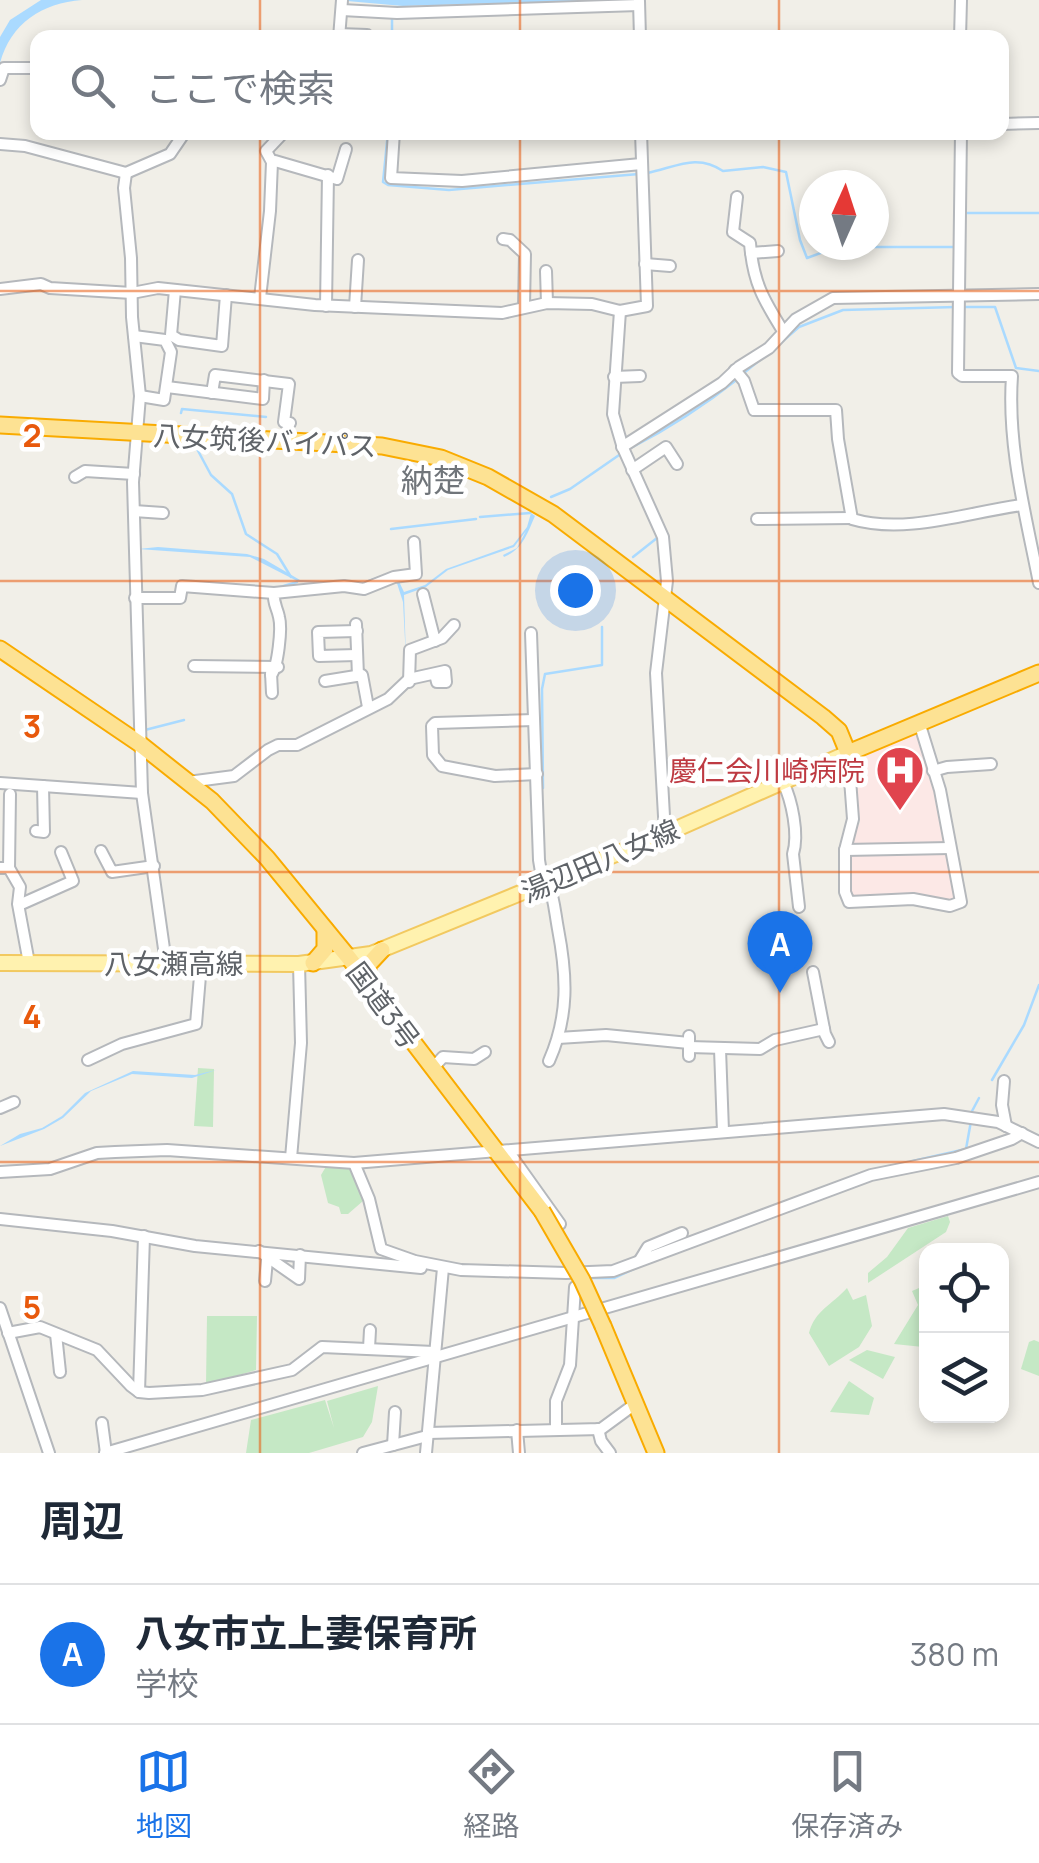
<!DOCTYPE html>
<html lang="ja">
<head>
<meta charset="utf-8">
<style>
  :root { --surface:#fff; --page:#f2f2f3; --text:#1f2937; --muted:#747a83; --line:#e0e1e3; --accent:#1a73e8 }
  body { margin:0; font-family:Manrope,"Noto Sans JP",sans-serif; background:var(--page); color:var(--text) }
  .controls { position:absolute; right:30px; bottom:30px; display:grid; overflow:hidden; border-radius:20px; box-shadow:0 5px 15px #0003 }
  .controls button { width:90px; height:90px; display:grid; place-items:center; padding:0; border:0; border-bottom:2px solid var(--line); background:var(--surface); color:var(--text); font:50px sans-serif }
  .compass { position:absolute; left:799px; top:170px; width:90px; height:90px; border-radius:50%; background:var(--surface); box-shadow:0 5px 15px #0003; rotate:3deg }
  .you { position:absolute; left:575px; top:590px; width:35px; height:35px; margin:-25px; border:8px solid #fff; border-radius:50%; background:#1a73e8; box-shadow:0 0 0 15px #1a73e833 }
  .badge { display:grid; place-items:center; width:65px; height:65px; border-radius:50%; background:var(--accent); color:#fff; font-size:32px; font-weight:700 }
  .pin { position:absolute; translate:-50% -82px; filter:drop-shadow(0 2px 5px #0008) }
  .pin::after { content:''; position:absolute; top:52px; width:35px; height:30px; background:inherit; clip-path:polygon(0 0,100% 0,50% 100%) }
  .list { margin:0; padding:0; list-style:none }
  h2 { display:flex; justify-content:space-between; align-items:center; height:130px; margin:0; padding:0 40px; font-size:42px }
  h2 small { font-size:32px; font-weight:400; color:var(--muted) }
  .list li { display:grid; grid-template-columns:65px 1fr auto; gap:30px; align-items:center; box-sizing:border-box; height:140px; padding:0 40px; border-top:2px solid var(--line) }
  .list b { display:block; font-size:38px; white-space:nowrap }
  .list p { margin:0; font-size:32px; white-space:nowrap; color:var(--muted) }
  .list em { font-size:32px; font-style:normal; color:var(--muted) }
  .icon { flex:none; width:55px; height:55px; fill:none; stroke:currentColor; stroke-width:2; stroke-linecap:round; stroke-linejoin:round }
  .map { position:relative; flex:none; width:1039px; height:1453px; overflow:hidden }
  .search { position:absolute; background:var(--surface); box-shadow:0 5px 15px #0003; left:30px; right:30px; top:30px; height:110px; display:flex; align-items:center; gap:25px; box-sizing:border-box; padding:0 35px; border-radius:20px; color:var(--muted); font-size:38px }
  .sheet { height:270px; background:var(--surface) }
  nav { display:flex; justify-content:space-around; align-items:center; box-sizing:border-box; height:140px; border-top:2px solid var(--line); background:var(--surface); font-size:28px; color:var(--muted) }
  nav a { display:grid; justify-items:center; gap:5px }
  nav .on { color:var(--accent) }
  .map>svg:first-child { display:block }
</style>
</head>
<body>
<div class="map">
<svg width="1039" height="1453" viewBox="0 0 1039 1453">
  <rect width="100%" height="100%" fill="#f1efe8"/>
  <path fill="#fce8e6" d="M918,732L936,788L957,900H859L848,891L850,841L860,823L855,765L857,758Z"/>
  <g fill="#c5e8c5">
    <path d="M198,1068L214,1069L213,1127L194,1126Z"/>
    <path d="M342,1163L350,1165L363,1193V1201L348,1214H341L339,1207L328,1203L321,1175L327,1165L337,1168Z"/>
    <path d="M948,1216L950,1222L946,1232L868,1283V1273L887,1257L908,1228Z"/>
    <path d="M926,1285V1338L923,1347L894,1344L918,1305L912,1291Z"/>
    <path d="M847,1288L853,1300L866,1295L872,1326L859,1347L829,1366L809,1333C815,1310 832,1305 847,1288Z"/>
    <path d="M207,1316H257L256,1370L206,1385Z"/>
    <path d="M1034,1340L1039,1342V1376L1021,1369L1029,1342Z"/>
    <path d="M867,1350L895,1357L883,1379L849,1360Z"/>
    <path d="M849,1381L874,1398L869,1415L830,1412Z"/>
    <path d="M378,1386L372,1422L363,1437L309,1453H246L251,1420L325,1400L334,1428L327,1401Z"/>
  </g>
  <g fill="#aadaff">
    <path d="M41,0H82C42,3 11,23 0,63V37L10,20Z"/>
    <path d="M336,0H610L403,6Z"/>
    <path d="M531,513L535,516C527,534 523,549 504,557L503,555L517,548L526,531L514,547L448,570L426,587L404,595L406,659L403,602L394,574L362,585L299,582L250,557L138,549L158,547L247,554L264,559L300,580L359,583L394,571L404,592L425,585L446,569L513,545L527,527Z"/>
    <path d="M216,1070L192,1078L132,1074L91,1091L63,1118L44,1129L0,1146L20,1134L42,1128L62,1116L85,1093L133,1071L195,1075Z"/>
  </g>
  <g fill="none" stroke-linecap="round" stroke-linejoin="round">
    <g stroke="#aadaff" stroke-width="2.5">
      <path d="M392,19V38"/>
      <path d="M388,132L383,182L388,185L449,190L639,174"/>
      <path d="M647,173C676,167 697,153 723,171L763,167L786,172L800,240L807,258L837,247H954"/>
      <path d="M964,246L965,213H1039"/>
      <path d="M964,307H995L1016,368L1039,371"/>
      <path d="M776,347L799,327L843,310L956,307"/>
      <path d="M745,372L766,355"/>
      <path d="M181,413L182,409L266,417"/>
      <path d="M196,447L211,475L232,494L246,534L277,554L291,577"/>
      <path d="M629,449C668,429 705,405 739,378"/>
      <path d="M551,497L570,489L622,453"/>
      <path d="M480,517L530,513"/>
      <path d="M391,529L476,519"/>
      <path d="M633,557L657,538"/>
      <path d="M277,588L297,582"/>
      <path d="M145,730L184,720"/>
      <path d="M543,788L542,689L545,674L602,665V627"/>
      <path d="M992,1080L1024,1025L1039,985"/>
      <path d="M971,1113L979,1098"/>
      <path d="M913,1161L966,1149L971,1121"/>
      <path d="M663,1247L847,1179"/>
      <path d="M589,1278H614L638,1267"/>
    </g>
    <g stroke="#b5b8bc" stroke-width="14">
      <g id="minor">
        <path d="M639,1L640,38"/>
        <path d="M342,10L397,13L639,5"/>
        <path d="M339,34L367,35"/>
        <path d="M339,38L342,0"/>
        <path d="M960,38L961,0"/>
        <path d="M0,80L4,68H38"/>
        <path d="M1002,124L1039,123"/>
        <path d="M394,132L391,178L462,181L641,164"/>
        <path d="M961,132L958,373L962,376H1012C1007,446 1026,516 1039,583"/>
        <path d="M0,144L25,146L126,173L170,154L185,132"/>
        <path d="M275,161L337,179L346,149"/>
        <path d="M126,173L124,188L131,258L132,317L140,396L133,482L142,793L166,963"/>
        <path d="M737,197L733,232L750,243C753,282 763,299 783,331"/>
        <path d="M503,239L510,240L525,254L524,306"/>
        <path d="M751,253L778,251"/>
        <path d="M645,264L670,266"/>
        <path d="M546,271L547,303"/>
        <path d="M0,289L41,284L50,288L132,293L158,288L315,305L502,313L547,303L592,304L620,311L647,306L641,132"/>
        <path d="M175,290L171,335L179,340L222,346L226,295"/>
        <path d="M260,298L270,211L272,162L266,151L284,132"/>
        <path d="M326,306L328,175"/>
        <path d="M355,307L358,260"/>
        <path d="M620,311L613,414L623,448L663,537L667,581L656,673L665,834"/>
        <path d="M134,336L165,340L171,352L164,400L140,396"/>
        <path d="M735,370L744,381L754,410H836L838,439L852,519C905,535 969,512 1022,505"/>
        <path d="M614,377L640,376"/>
        <path d="M167,387L263,399L264,380"/>
        <path d="M212,393L215,375L289,384L284,422L290,423"/>
        <path d="M622,447L722,383L739,367L769,348L796,319L833,298L1039,294"/>
        <path d="M632,470L666,447L677,464"/>
        <path d="M75,477L85,471L134,474"/>
        <path d="M134,511L163,513"/>
        <path d="M757,519L851,518"/>
        <path d="M423,594L435,641"/>
        <path d="M135,598H180L182,586L274,593"/>
        <path d="M356,624L358,676"/>
        <path d="M357,631L318,632L319,656L357,655"/>
        <path d="M531,633L539,860L543,884"/>
        <path d="M194,666L278,667"/>
        <path d="M271,673L272,693"/>
        <path d="M271,675C278,667 282,628 279,617C277,607 273,604 274,593L344,586L364,589L394,577L416,574L414,542"/>
        <path d="M325,681L362,675L368,707"/>
        <path d="M409,682L410,650L442,638L454,625"/>
        <path d="M534,720L435,723L432,726L433,755L442,766L495,776L537,774"/>
        <path d="M844,755L849,766L853,819L845,850V892L849,902L913,899L950,906L961,902L940,790L919,722"/>
        <path d="M933,771L947,767L991,764"/>
        <path d="M188,782L234,776L268,750L278,745H297L388,699L409,679L445,671L446,682H437L435,674"/>
        <path d="M783,782C792,801 799,834 793,854L799,907"/>
        <path d="M0,783L142,793"/>
        <path d="M36,831L44,832L43,786"/>
        <path d="M845,850L950,848"/>
        <path d="M101,851L112,872L154,866"/>
        <path d="M0,868H9L20,887L18,904L29,963"/>
        <path d="M9,868L10,794"/>
        <path d="M548,882C554,897 555,913 558,929C567,976 569,1016 549,1061"/>
        <path d="M19,905L73,881L61,852"/>
        <path d="M813,972L825,1034L829,1042"/>
        <path d="M689,1036V1056"/>
        <path d="M558,1038L606,1035L689,1043"/>
        <path d="M689,1047L760,1049L775,1040L824,1029"/>
        <path d="M720,1049L723,1131"/>
        <path d="M88,1060L122,1044L196,1024L201,964"/>
        <path d="M432,1069L443,1057L474,1059L485,1052"/>
        <path d="M1004,1081L1002,1105L1006,1126"/>
        <path d="M0,1108L14,1102"/>
        <path d="M508,1151L560,1224"/>
        <path d="M291,1158L301,1043L299,964"/>
        <path d="M354,1163L369,1199L381,1249L415,1261L461,1270L566,1273L613,1271L871,1175L956,1158L1012,1139L1022,1133"/>
        <path d="M0,1172L50,1169L97,1153L115,1152L167,1150L354,1163L944,1114L998,1122L1039,1142"/>
        <path d="M0,1219L112,1231L195,1246L421,1268"/>
        <path d="M259,1251L299,1279L300,1255"/>
        <path d="M640,1260L648,1247L682,1233"/>
        <path d="M265,1281L267,1260"/>
        <path d="M0,1308L49,1453"/>
        <path d="M8,1333L40,1327L97,1350L131,1386L139,1392L149,1393L202,1390L292,1370L322,1347L434,1352"/>
        <path d="M56,1334L60,1372"/>
        <path d="M369,1348L370,1330"/>
        <path d="M139,1392L144,1236"/>
        <path d="M102,1423L106,1453"/>
        <path d="M556,1429V1401L570,1365L575,1287"/>
        <path d="M598,1429L601,1441L610,1453"/>
        <path d="M517,1430L519,1453"/>
        <path d="M428,1433L601,1429L635,1404"/>
        <path d="M393,1445L395,1412"/>
        <path d="M105,1453L1039,1182"/>
        <path d="M363,1453L427,1436"/>
        <path d="M426,1453L443,1268"/>
      </g>
    </g>
    <g stroke="#f2c960" stroke-width="18">
      <path id="major" d="M0,963L299,964L371,954L665,834L848,753"/>
    </g>
    <g stroke="#f9ab00" stroke-width="19">
      <g id="highway">
        <path d="M0,425L382,446L441,458L488,477L553,514L823,717L839,731L848,753L1039,673"/>
        <path d="M0,649L140,744L212,801L267,858L349,958L542,1211"/>
        <path d="M313,963L325,949V929"/>
        <path d="M368,984V965L382,950"/>
        <path d="M603,1326L656,1453"/>
      </g>
    </g>
    <use href="#minor" stroke="#fff" stroke-width="10"/>
    <use href="#major" stroke="#fff2af" stroke-width="14"/>
    <use href="#highway" stroke="#fde293" stroke-width="15"/>
    <g stroke="#f9ab00" stroke-width="19" stroke-linecap="butt">
      <path id="highway-bridge" d="M542,1211L582,1280L603,1326"/>
    </g>
    <use href="#highway-bridge" stroke="#fde293" stroke-width="15"/>
  </g>
  <path fill="none" stroke="#e8590c" stroke-width="2.5" stroke-opacity="0.55" d="M260,0V38M520,0V38M779,0V38M260,132V1453M520,132V1453M779,132V1453M0,291H1039M0,581H1039M0,872H1039M0,1162H1039"/>
  <defs>
    <g id="hospital-pin" transform="scale(2.5)"><path d="M0 17L-7.5 6A9.5 9.5 0 1 1 7.5 6Z" fill="#e0444e" stroke="#fff"/><path d="M-5-5h3v3.5h4V-5h3V5h-3V1.5h-4V5h-3Z" fill="#fff"/></g>
  </defs>
  <g fill-rule="evenodd">
    <use href="#hospital-pin" x="900" y="770"/>
  </g>
  <g text-anchor="middle" dominant-baseline="central" stroke-width="9" stroke-linejoin="round" paint-order="stroke">
    <g font-size="28" fill="#5f6368" stroke="#fff">
      <text transform="translate(265 440) rotate(3)">八女筑後バイパス</text>
      <text transform="translate(600 860) rotate(-23)">湯辺田八女線</text>
      <text x="174" y="963">八女瀬高線</text>
      <text transform="translate(384 1005) rotate(53)">国道3号</text>
    </g>
    <g font-size="28" fill="#be3a42" stroke="#fff" text-anchor="end">
      <text x="865" y="770">慶仁会川崎病院</text>
    </g>
    <g font-size="32" fill="#70757a" stroke="#fff">
      <text x="433" y="480">納楚</text>
    </g>
  </g>
  <g font-size="32" text-anchor="middle" font-weight="bold" fill="#e8590c" stroke="#fff" stroke-width="9" stroke-linejoin="round" paint-order="stroke">
    <text x="32" y="447">2</text>
    <text x="32" y="738">3</text>
    <text x="32" y="1028">4</text>
    <text x="32" y="1319">5</text>
  </g>
</svg>
<div class="controls">
<button><svg class="icon" aria-label="locate" viewBox="0 0 24 24"><circle cx="12" cy="12" r="6"/><path d="M12 2v4M12 18v4M2 12h4M18 12h4"/></svg></button>
<button><svg class="icon" aria-label="layers" viewBox="0 0 24 24"><path d="M12 4l9 5-9 5-9-5zM3 14l9 5 9-5"/></svg></button>
</div>
<svg class="compass" viewBox="-18 -18 36 36"><path d="M0-13l5 13h-10z" fill="#e53935"/><path d="M0 13l5-13h-10z" fill="#747a83"/></svg>
<div class="you"></div>
<div class="pin badge" style="left:780px;top:993px">A</div>
<div class="search"><svg class="icon" aria-label="search" viewBox="0 0 24 24"><circle cx="10" cy="10" r="6"/><path d="M15 15l6 6"/></svg>ここで検索</div>
</div>
<section class="sheet">
<h2>周辺<small></small></h2>
<ul class="list">
<li><span class="badge">A</span><div><b>八女市立上妻保育所</b><p>学校</p></div><em>380 m</em></li>
</ul>
</section>
<nav>
<a class="on"><svg class="icon" aria-label="map" viewBox="0 0 24 24"><path d="M3 6l6-2 6 2 6-2v14l-6 2-6-2-6 2zM9 4v14M15 6v14"/></svg>地図</a>
<a><svg class="icon" aria-label="directions" viewBox="0 0 24 24"><path d="M12 3l9 9-9 9-9-9zM9 14v-3h6M13 9l2 2-2 2"/></svg>経路</a>
<a><svg class="icon" aria-label="saved" viewBox="0 0 24 24"><path d="M7 4h10v16l-5-4-5 4z"/></svg>保存済み</a>
</nav>
</body>
</html>
